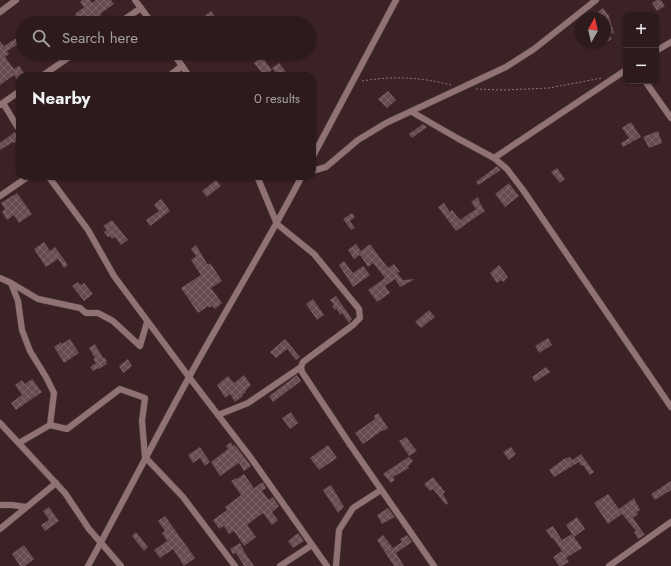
<!DOCTYPE html>
<html lang="en">
<head>
<meta charset="utf-8">
<style>
  :root { --surface:#2c1a1c; --page:#382729; --text:#f1f3f6; --muted:#a6a1a3; --line:#48383b }
  body { margin:0; font-family:Jost,sans-serif; background:var(--page); color:var(--text) }
  .controls { position:absolute; right:12px; top:12px; display:grid; overflow:hidden; border-radius:8px; box-shadow:0 1px 3px #0004 }
  .controls button { width:36px; height:36px; display:grid; place-items:center; padding:0; border:0; border-bottom:1px solid var(--line); background:var(--surface); color:var(--text); font:20px sans-serif }
  .compass { position:absolute; left:575px; top:12px; width:36px; height:36px; border-radius:50%; background:var(--surface); box-shadow:0 1px 3px #0004; rotate:8deg }
  .list { margin:0; padding:0; list-style:none }
  h2 { display:flex; justify-content:space-between; align-items:center; height:52px; margin:0; padding:0 16px; font-size:17px }
  h2 small { font-size:13px; font-weight:400; color:var(--muted) }
  .icon { flex:none; width:22px; height:22px; fill:none; stroke:currentColor; stroke-width:2; stroke-linecap:round; stroke-linejoin:round }
  .map { position:relative; flex:none; width:671px; height:566px; overflow:hidden }
  .search { position:absolute; background:var(--surface); box-shadow:0 1px 3px #0004; left:16px; top:16px; width:300px; height:44px; display:flex; align-items:center; gap:10px; box-sizing:border-box; padding:0 14px; border-radius:22px; color:var(--muted); font-size:15px }
  .panel { position:absolute; background:var(--surface); box-shadow:0 1px 3px #0004; left:16px; top:72px; width:300px; height:108px; border-radius:12px }
  .map>svg:first-child { display:block }
</style>
</head>
<body>
<div class="map">
<svg width="671" height="566" viewBox="0 0 671 566">
  <defs>
    <pattern id="building-cross-hatch" width="8" height="8" patternUnits="userSpaceOnUse"><rect width="8" height="8" fill="#684c4f"/><path d="M0 0l8 8M0 8l8-8" fill="none" stroke="#7d6567"/></pattern>
  </defs>
  <rect width="100%" height="100%" fill="#3b2225"/>
  <g fill="url(#building-cross-hatch)">
    <path d="M82,0H90L92,3L96,0H111L114,4L100,14L104,20L101,23H95L90,16L81,22L80,20L74,23L71,19L76,15L75,14L84,7L80,2Z"/>
    <path d="M657,0H661L665,6L657,11L652,3Z"/>
    <path d="M603,8L609,16L614,33L609,34L612,39L605,43V18H603L598,12Z"/>
    <path d="M211,11L220,23H206L202,18Z"/>
    <path d="M23,34V41L7,51L9,54L5,57L14,69L19,66L26,76H20V84L14,75L0,85V41L4,46Z"/>
    <path d="M260,53H275L265,61L272,70L264,76L254,63L262,56Z"/>
    <path d="M279,63L289,76H278L272,68Z"/>
    <path d="M388,91L396,100L387,108L378,99Z"/>
    <path d="M631,122L641,137L623,147L621,143L629,138L622,128Z"/>
    <path d="M423,124L427,127L412,138L409,134Z"/>
    <path d="M658,131L662,143L649,148L643,137Z"/>
    <path d="M15,132L20,139L14,143L13,142L0,150V143Z"/>
    <path d="M497,166L501,170L478,185L476,182Z"/>
    <path d="M557,168L565,179L560,183L551,172Z"/>
    <path d="M216,180L221,186L207,197L202,191Z"/>
    <path d="M509,183L519,196L505,207L495,194Z"/>
    <path d="M17,193L32,214L19,223L14,215L7,220L2,212L5,209L1,203Z"/>
    <path d="M478,197L480,203L485,211L456,231L438,207L444,203L450,212L452,210L460,220L476,209L471,202Z"/>
    <path d="M161,199L170,211L150,226L146,220L159,211L154,205Z"/>
    <path d="M352,213L355,217L350,221L355,228L351,230L343,219Z"/>
    <path d="M112,220L128,240L121,245L115,237L112,239L110,236L108,237L104,232L107,230L103,226Z"/>
    <path d="M44,242L50,251L55,247L68,265L64,268L58,259L46,267L34,249Z"/>
    <path d="M356,244L361,251L370,244L388,268L394,264L400,272L397,273L403,280L415,279L400,287L395,279L385,286L390,293L377,302L368,290L385,278L373,263L368,267L360,255L354,259L348,250Z"/>
    <path d="M196,245L208,265L210,263L213,267L222,281L211,288L222,303L215,309L212,306L209,308L208,306L198,313L181,288L201,275L191,260L196,256L191,249Z"/>
    <path d="M344,261L353,273L363,266L370,275L353,287L339,265Z"/>
    <path d="M499,265L508,277L503,282L501,280L497,283L490,273Z"/>
    <path d="M78,282L81,285L84,283L93,294L84,301L72,286Z"/>
    <path d="M336,296L352,319L349,323L342,313L340,315L337,309L335,310L332,306L334,305L330,300Z"/>
    <path d="M313,299L324,315L317,320L306,304Z"/>
    <path d="M429,310L435,317L421,328L415,322Z"/>
    <path d="M548,338L552,345L539,353L535,346Z"/>
    <path d="M70,339L79,353L64,363L54,347L61,342L62,344Z"/>
    <path d="M285,339L300,357L296,360L287,349L276,358L270,352Z"/>
    <path d="M95,344L103,358L104,357L107,361L106,362L107,364L99,369L98,368L93,371L90,367L96,363L93,359L95,358L89,348Z"/>
    <path d="M128,359L132,366L123,373L119,366Z"/>
    <path d="M546,367L550,372L535,382L532,377Z"/>
    <path d="M244,375L251,385L245,391L246,392L242,395L243,396L235,402L230,394L225,398L217,385L228,376L234,383Z"/>
    <path d="M297,375L301,381L273,402L269,396Z"/>
    <path d="M32,379L42,392L16,410L11,403L22,395L15,385L22,380L25,384Z"/>
    <path d="M291,412L298,423L290,429L282,418Z"/>
    <path d="M378,413L388,428L384,431L383,430L363,444L355,433L375,419L374,416Z"/>
    <path d="M406,437L417,451L409,456L399,441Z"/>
    <path d="M231,442L233,446L235,445L251,466L244,471L239,463L220,476L211,462L228,449L226,446Z"/>
    <path d="M328,445L337,458L319,470L310,458Z"/>
    <path d="M200,447L210,462L205,466L200,458L193,463L188,455Z"/>
    <path d="M511,447L516,454L509,460L503,452Z"/>
    <path d="M581,454L594,472L590,475L583,465L581,466L579,462L554,477L549,470L564,459L570,457L572,460Z"/>
    <path d="M409,457L413,461L408,466L409,468L393,477L395,480L391,483L383,474L390,469Z"/>
    <path d="M244,474L254,488L263,482L266,488L262,491L269,500L273,497L279,506L272,512L278,520L272,525L263,513L247,525L256,537L244,546L234,531L229,534L224,526L219,529L213,520L227,510L225,507L241,495L231,481L236,478L237,479Z"/>
    <path d="M433,477L445,492L443,494L448,503L446,505L433,489L430,491L424,484Z"/>
    <path d="M671,481V490L655,500L651,494Z"/>
    <path d="M331,485L344,507L338,513L323,490Z"/>
    <path d="M608,494L619,509L634,498L640,510L637,512L638,514L633,518L645,535L638,539L634,532L636,531L622,514L608,524L594,503Z"/>
    <path d="M49,507L59,521L45,531L41,525L49,520L43,511Z"/>
    <path d="M388,508L395,517L382,524L377,515Z"/>
    <path d="M165,516L195,558L184,566L173,549L160,558L154,550L167,541L162,533L165,531L158,521Z"/>
    <path d="M577,517L585,529L574,537L566,525Z"/>
    <path d="M553,526L562,540L572,534L582,548L566,558L569,562L562,566H559L553,557L562,551L553,538L552,539L546,530Z"/>
    <path d="M136,532L148,547L144,551L132,536Z"/>
    <path d="M298,533L304,541L293,548L288,541Z"/>
    <path d="M383,535L393,548L402,542L400,539L407,535L412,542L396,553L404,566H394L377,540Z"/>
    <path d="M240,543L245,553L254,566H244L236,553L233,554L230,549Z"/>
    <path d="M24,545L34,559L25,566H20L12,554Z"/>
  </g>
  <g fill="none" stroke-linecap="round" stroke-linejoin="round">
    <g stroke="#523e40" stroke-width="7">
      <g id="street">
        <path d="M135,0L152,23"/>
        <path d="M0,12L16,0"/>
        <path d="M119,23L141,8"/>
        <path d="M656,51L671,42"/>
        <path d="M173,53L189,76"/>
        <path d="M42,76L75,53"/>
        <path d="M169,76L182,66"/>
        <path d="M645,81L671,118"/>
        <path d="M3,103L20,131"/>
        <path d="M0,105L20,91"/>
        <path d="M412,112L457,138L494,158L507,169L523,190L671,407"/>
        <path d="M312,158L396,0"/>
        <path d="M494,158L626,70"/>
        <path d="M312,171L326,167L358,140L386,123L506,67L534,49L596,0"/>
        <path d="M48,176L88,230L114,276L189,377L251,458L327,566"/>
        <path d="M257,176L277,224L314,254L359,309L360,318L353,325L303,362L301,367L302,372L349,443L434,566"/>
        <path d="M0,196L29,176"/>
        <path d="M0,278L11,283L18,301L22,330L30,351L46,377L54,393L50,425L67,429L120,389L145,398L142,421L145,457L183,497L235,566"/>
        <path d="M11,283L38,299L80,308L86,313H98L113,321L140,346L147,322"/>
        <path d="M218,415L248,403L301,367"/>
        <path d="M0,423L65,493L89,529L121,566"/>
        <path d="M19,443L50,425"/>
        <path d="M0,505H12L26,507"/>
        <path d="M0,529L56,483"/>
        <path d="M88,566C122,504 154,441 188,379C225,311 266,245 302,176"/>
        <path d="M280,566L312,545"/>
        <path d="M336,566L339,530L353,508L381,490"/>
        <path d="M609,566L671,522"/>
      </g>
    </g>
    <g stroke="#8c7779" stroke-width="1" stroke-dasharray="2 2" stroke-linecap="butt">
      <path d="M362,81C392,76 421,77 451,85"/>
      <path d="M476,89L503,90L549,88L602,78"/>
    </g>
    <use href="#street" stroke="#907274" stroke-width="6"/>
  </g>
</svg>
<div class="controls">
<button>+</button>
<button>−</button>
</div>
<svg class="compass" viewBox="-18 -18 36 36"><path d="M0-13l5 13h-10z" fill="#e53935"/><path d="M0 13l5-13h-10z" fill="#a6a1a3"/></svg>
<div class="search"><svg class="icon" aria-label="search" viewBox="0 0 24 24"><circle cx="10" cy="10" r="6"/><path d="M15 15l6 6"/></svg>Search here</div>
<section class="panel">
<h2>Nearby<small>0 results</small></h2>
<ul class="list">
</ul>
</section>
</div>
</body>
</html>
